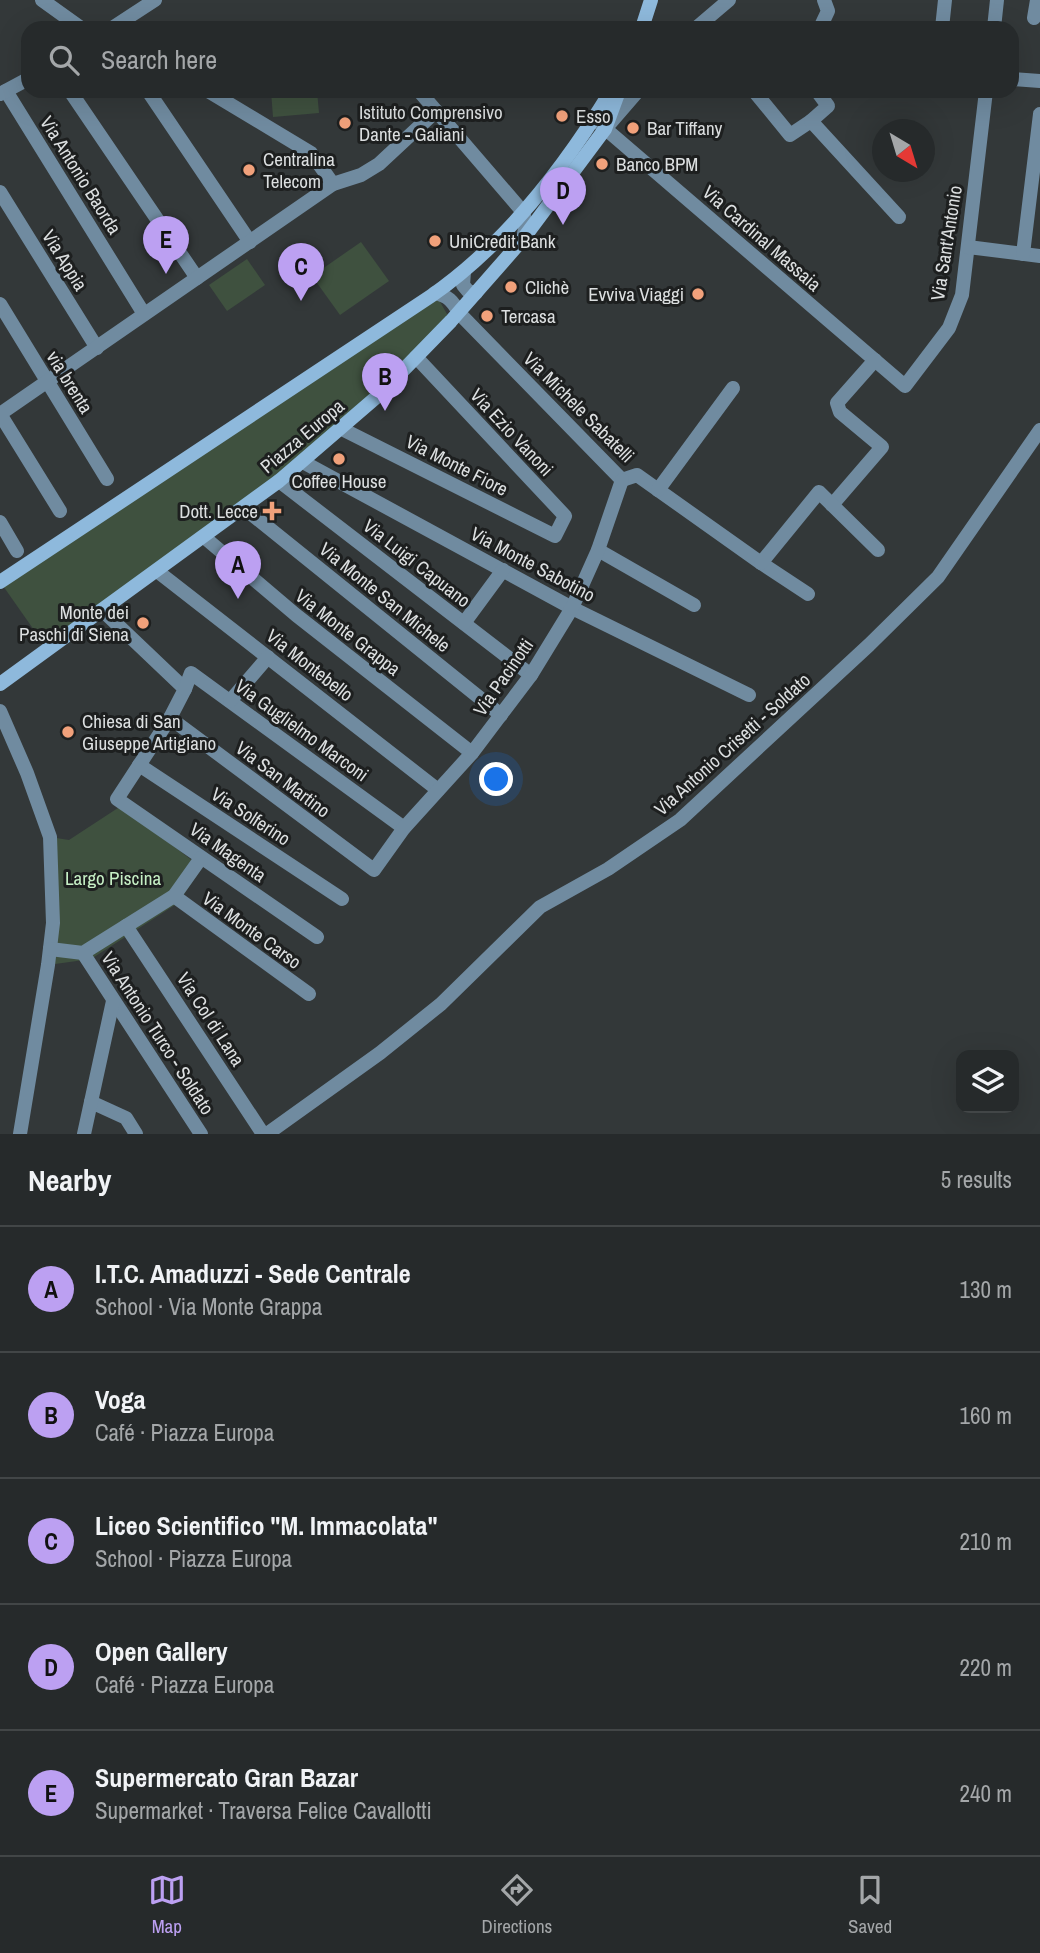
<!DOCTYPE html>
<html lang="en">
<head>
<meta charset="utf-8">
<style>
  :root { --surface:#262a2b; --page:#2e3233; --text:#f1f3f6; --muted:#a4a7a9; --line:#424647; --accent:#bca0f2 }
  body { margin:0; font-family:"Archivo Narrow",sans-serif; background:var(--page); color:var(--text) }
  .controls { position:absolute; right:21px; bottom:21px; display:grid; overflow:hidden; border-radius:14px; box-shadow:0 7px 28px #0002 }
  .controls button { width:63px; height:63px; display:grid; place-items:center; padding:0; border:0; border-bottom:2px solid var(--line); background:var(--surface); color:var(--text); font:35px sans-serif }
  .compass { position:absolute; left:872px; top:119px; width:63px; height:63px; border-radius:50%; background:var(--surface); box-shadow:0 7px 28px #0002; rotate:142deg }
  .you { position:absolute; left:497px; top:780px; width:24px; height:24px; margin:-18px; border:5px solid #fff; border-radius:50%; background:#1a73e8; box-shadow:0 0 0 10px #1a73e833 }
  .badge { display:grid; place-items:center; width:46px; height:46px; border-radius:50%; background:var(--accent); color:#111; font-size:23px; font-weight:700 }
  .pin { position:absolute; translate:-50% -58px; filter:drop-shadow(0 2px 4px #0008) }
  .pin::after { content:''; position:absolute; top:37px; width:24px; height:21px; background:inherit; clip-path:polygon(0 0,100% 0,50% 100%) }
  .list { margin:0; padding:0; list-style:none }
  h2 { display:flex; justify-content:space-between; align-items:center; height:91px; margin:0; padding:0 28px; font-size:30px }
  h2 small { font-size:23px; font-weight:400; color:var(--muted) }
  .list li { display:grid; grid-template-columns:46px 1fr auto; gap:21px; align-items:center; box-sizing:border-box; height:126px; padding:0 28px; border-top:2px solid var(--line) }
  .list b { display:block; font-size:26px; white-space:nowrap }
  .list p { margin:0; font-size:23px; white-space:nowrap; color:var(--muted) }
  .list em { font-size:23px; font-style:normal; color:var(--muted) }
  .icon { flex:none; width:38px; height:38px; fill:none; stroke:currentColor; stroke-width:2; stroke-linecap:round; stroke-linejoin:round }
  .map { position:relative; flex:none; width:1040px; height:1134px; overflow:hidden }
  .search { position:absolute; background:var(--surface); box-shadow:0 7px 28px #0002; left:21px; right:21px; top:21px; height:77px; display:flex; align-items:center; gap:18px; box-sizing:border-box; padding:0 24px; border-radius:21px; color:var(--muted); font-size:26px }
  .sheet { height:721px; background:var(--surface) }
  nav { display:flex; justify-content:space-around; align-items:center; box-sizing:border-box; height:98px; border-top:2px solid var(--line); background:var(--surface); font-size:19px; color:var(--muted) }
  nav a { display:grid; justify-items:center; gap:4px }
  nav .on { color:var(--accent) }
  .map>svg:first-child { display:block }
</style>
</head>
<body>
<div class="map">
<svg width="1040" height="1134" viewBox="0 0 1040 1134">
  <rect width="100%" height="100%" fill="#333839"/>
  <g fill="#3f513f">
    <path d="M271,91H317L319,113L273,117Z"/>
    <path d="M361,242L389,281L340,315L312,276Z"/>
    <path d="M247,259L265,285L227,311L209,285Z"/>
    <path d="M435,293L451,321L342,429L48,650L1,583Z"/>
    <path d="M121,806L202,868L178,903L91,959L48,965L50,837L69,840Z"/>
  </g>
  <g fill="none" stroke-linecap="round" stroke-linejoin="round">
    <g stroke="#708ba0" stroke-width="14">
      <path d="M42,0L81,28"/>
      <path d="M1034,18L1037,0"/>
      <path d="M112,28L155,0"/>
      <path d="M696,28L729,0"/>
      <path d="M820,28L828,11L824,0"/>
      <path d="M942,28L945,0"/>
      <path d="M994,28L997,0"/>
      <path d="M1012,79L1040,81"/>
      <path d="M6,91L144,314"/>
      <path d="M70,91L197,278"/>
      <path d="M148,91L250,242"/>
      <path d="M208,91L311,153L333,184"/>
      <path d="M419,91L523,212L526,223L523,239"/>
      <path d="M754,91L790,135L811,121"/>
      <path d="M817,91L828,106L811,121L899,217"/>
      <path d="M0,94L28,79"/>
      <path d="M594,119L905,386L949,328L962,295L986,91"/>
      <path d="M606,128L638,91"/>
      <path d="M0,192L97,348"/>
      <path d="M968,247L1040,256"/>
      <path d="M1023,254L1040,114"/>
      <path d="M464,272L463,285L468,291L476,293"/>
      <path d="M435,293C448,296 453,301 459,313L622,480L637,475L761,563L808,594"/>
      <path d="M0,304L107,479"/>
      <path d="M342,429L555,536L565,516L416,357"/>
      <path d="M303,462L572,608L749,695"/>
      <path d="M279,481L531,675"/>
      <path d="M658,490L733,388"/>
      <path d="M832,505L882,447L840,412L837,403L875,360"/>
      <path d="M244,508L501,715"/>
      <path d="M60,511L0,414L333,184L361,175L379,164L436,111"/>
      <path d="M0,522L17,551"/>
      <path d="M204,537L296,615L472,753"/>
      <path d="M598,550L694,605"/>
      <path d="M761,563L819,492L878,550"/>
      <path d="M157,571L438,790"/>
      <path d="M102,610L185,689L170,718L117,799L317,937"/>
      <path d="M464,623L503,570"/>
      <path d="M185,689L191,673L404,828"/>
      <path d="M230,701L268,657"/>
      <path d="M0,711L27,773L50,837L53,923L48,965L20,1134"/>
      <path d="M170,718L374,870L404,828L472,753L531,675L572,608L598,550L622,480"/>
      <path d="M139,765L342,899"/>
      <path d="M174,896L309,994"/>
      <path d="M126,926L263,1134"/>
      <path d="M50,949L83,953L174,896L201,858"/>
      <path d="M83,953L201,1134"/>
      <path d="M91,1102L126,1118L136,1134"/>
      <path d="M84,1134L113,1001"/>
      <path d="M267,1134L380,1053L441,1004L540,907L608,869L680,820L869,645L938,577L1040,430"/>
    </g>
    <g stroke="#8eb9dc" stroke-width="14">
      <path d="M642,28L651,0"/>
      <path d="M0,582L431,296C506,244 564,168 611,91"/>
      <path d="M0,684L279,481L380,394L451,321L523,239L605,129L619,91"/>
    </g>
  </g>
  <g fill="#f1a17b" stroke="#1d1f1f" stroke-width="2.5">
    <circle cx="562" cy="116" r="7"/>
    <circle cx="345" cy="123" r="7"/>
    <circle cx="633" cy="128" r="7"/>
    <circle cx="602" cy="164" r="7"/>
    <circle cx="249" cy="170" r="7"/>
    <circle cx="435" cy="241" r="7"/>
    <circle cx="511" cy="287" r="7"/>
    <circle cx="698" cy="294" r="7"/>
    <circle cx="487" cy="316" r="7"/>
    <circle cx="339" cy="459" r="7"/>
    <path d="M268.5 500.5h7v7h7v7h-7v7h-7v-7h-7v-7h7z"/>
    <circle cx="143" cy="623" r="7"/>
    <circle cx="68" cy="732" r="7"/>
  </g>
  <g text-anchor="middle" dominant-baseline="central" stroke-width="6" stroke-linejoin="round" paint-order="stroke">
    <g font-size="19" fill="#dcdfe0" stroke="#1d1f1f" text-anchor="start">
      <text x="359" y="112">Istituto Comprensivo<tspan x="359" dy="22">Dante - Galiani</tspan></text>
      <text x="576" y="116">Esso</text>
      <text x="647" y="128">Bar Tiffany</text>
      <text x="263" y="159">Centralina<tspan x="263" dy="22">Telecom</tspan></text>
      <text x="616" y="164">Banco BPM</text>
      <text x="449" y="241">UniCredit Bank</text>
      <text x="525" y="287">Clichè</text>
      <text x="684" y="294" text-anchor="end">Evviva Viaggi</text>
      <text x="501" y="316">Tercasa</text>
      <text x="339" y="481" text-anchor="middle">Coffee House</text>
      <text x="258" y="511" text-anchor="end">Dott. Lecce</text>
      <text x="129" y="612" text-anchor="end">Monte dei<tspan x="129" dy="22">Paschi di Siena</tspan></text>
      <text x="82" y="721">Chiesa di San<tspan x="82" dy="22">Giuseppe Artigiano</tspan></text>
    </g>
    <g font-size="19" fill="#dcdfe0" stroke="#1d1f1f">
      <text transform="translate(81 175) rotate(58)">Via Antonio Baorda</text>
      <text transform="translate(762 238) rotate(41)">Via Cardinal Massaia</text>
      <text transform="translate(946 243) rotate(-81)">Via Sant'Antonio</text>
      <text transform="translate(65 260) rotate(58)">Via Appia</text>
      <text transform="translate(70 382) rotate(58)">via brenta</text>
      <text transform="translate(579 407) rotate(45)">Via Michele Sabatelli</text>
      <text transform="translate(512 432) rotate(47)">Via Ezio Vanoni</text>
      <text transform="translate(302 436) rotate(-40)">Piazza Europa</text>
      <text transform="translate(457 465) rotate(27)">Via Monte Fiore</text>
      <text transform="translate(417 563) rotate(38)">Via Luigi Capuano</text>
      <text transform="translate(533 564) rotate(28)">Via Monte Sabotino</text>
      <text transform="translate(385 597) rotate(39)">Via Monte San Michele</text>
      <text transform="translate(348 632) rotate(38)">Via Monte Grappa</text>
      <text transform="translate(310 665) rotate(38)">Via Montebello</text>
      <text transform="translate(503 677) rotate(-55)">Via Pacinotti</text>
      <text transform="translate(302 730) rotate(36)">Via Guglielmo Marconi</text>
      <text transform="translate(732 744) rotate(-42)">Via Antonio Crisetti - Soldato</text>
      <text transform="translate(283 779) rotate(37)">Via San Martino</text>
      <text transform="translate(251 816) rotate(33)">Via Solferino</text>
      <text transform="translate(228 852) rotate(35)">Via Magenta</text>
      <text transform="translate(252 930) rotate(36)">Via Monte Carso</text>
      <text transform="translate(211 1019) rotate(57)">Via Col di Lana</text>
      <text transform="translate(158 1033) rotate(57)">Via Antonio Turco - Soldato</text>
    </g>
    <g font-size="19" fill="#c6efc5" stroke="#1d1f1f">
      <text x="113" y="878">Largo Piscina</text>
    </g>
  </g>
</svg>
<div class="controls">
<button><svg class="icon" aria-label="layers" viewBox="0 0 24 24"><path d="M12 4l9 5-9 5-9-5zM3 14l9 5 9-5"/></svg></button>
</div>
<svg class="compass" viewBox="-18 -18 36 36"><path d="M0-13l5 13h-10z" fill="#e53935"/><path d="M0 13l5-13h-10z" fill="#a4a7a9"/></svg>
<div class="you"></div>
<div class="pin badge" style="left:238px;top:599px">A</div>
<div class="pin badge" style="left:385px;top:411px">B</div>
<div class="pin badge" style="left:301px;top:301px">C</div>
<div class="pin badge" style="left:563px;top:225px">D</div>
<div class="pin badge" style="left:166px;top:274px">E</div>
<div class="search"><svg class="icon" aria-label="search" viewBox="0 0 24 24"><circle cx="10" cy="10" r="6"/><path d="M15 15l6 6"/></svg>Search here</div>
</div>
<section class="sheet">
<h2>Nearby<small>5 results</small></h2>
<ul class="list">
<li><span class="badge">A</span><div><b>I.T.C. Amaduzzi - Sede Centrale</b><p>School · Via Monte Grappa</p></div><em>130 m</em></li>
<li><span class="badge">B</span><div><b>Voga</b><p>Café · Piazza Europa</p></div><em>160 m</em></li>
<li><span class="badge">C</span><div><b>Liceo Scientifico &quot;M. Immacolata&quot;</b><p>School · Piazza Europa</p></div><em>210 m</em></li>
<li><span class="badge">D</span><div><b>Open Gallery</b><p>Café · Piazza Europa</p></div><em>220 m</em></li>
<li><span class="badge">E</span><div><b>Supermercato Gran Bazar</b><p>Supermarket · Traversa Felice Cavallotti</p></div><em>240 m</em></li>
</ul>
</section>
<nav>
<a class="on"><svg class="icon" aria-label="map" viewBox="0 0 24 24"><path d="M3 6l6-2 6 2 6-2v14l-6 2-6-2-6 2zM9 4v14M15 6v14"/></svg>Map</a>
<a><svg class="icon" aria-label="directions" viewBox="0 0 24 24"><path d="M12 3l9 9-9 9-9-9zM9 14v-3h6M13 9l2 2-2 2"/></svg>Directions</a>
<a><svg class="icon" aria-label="saved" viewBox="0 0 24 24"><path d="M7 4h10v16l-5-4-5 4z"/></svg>Saved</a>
</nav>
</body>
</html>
